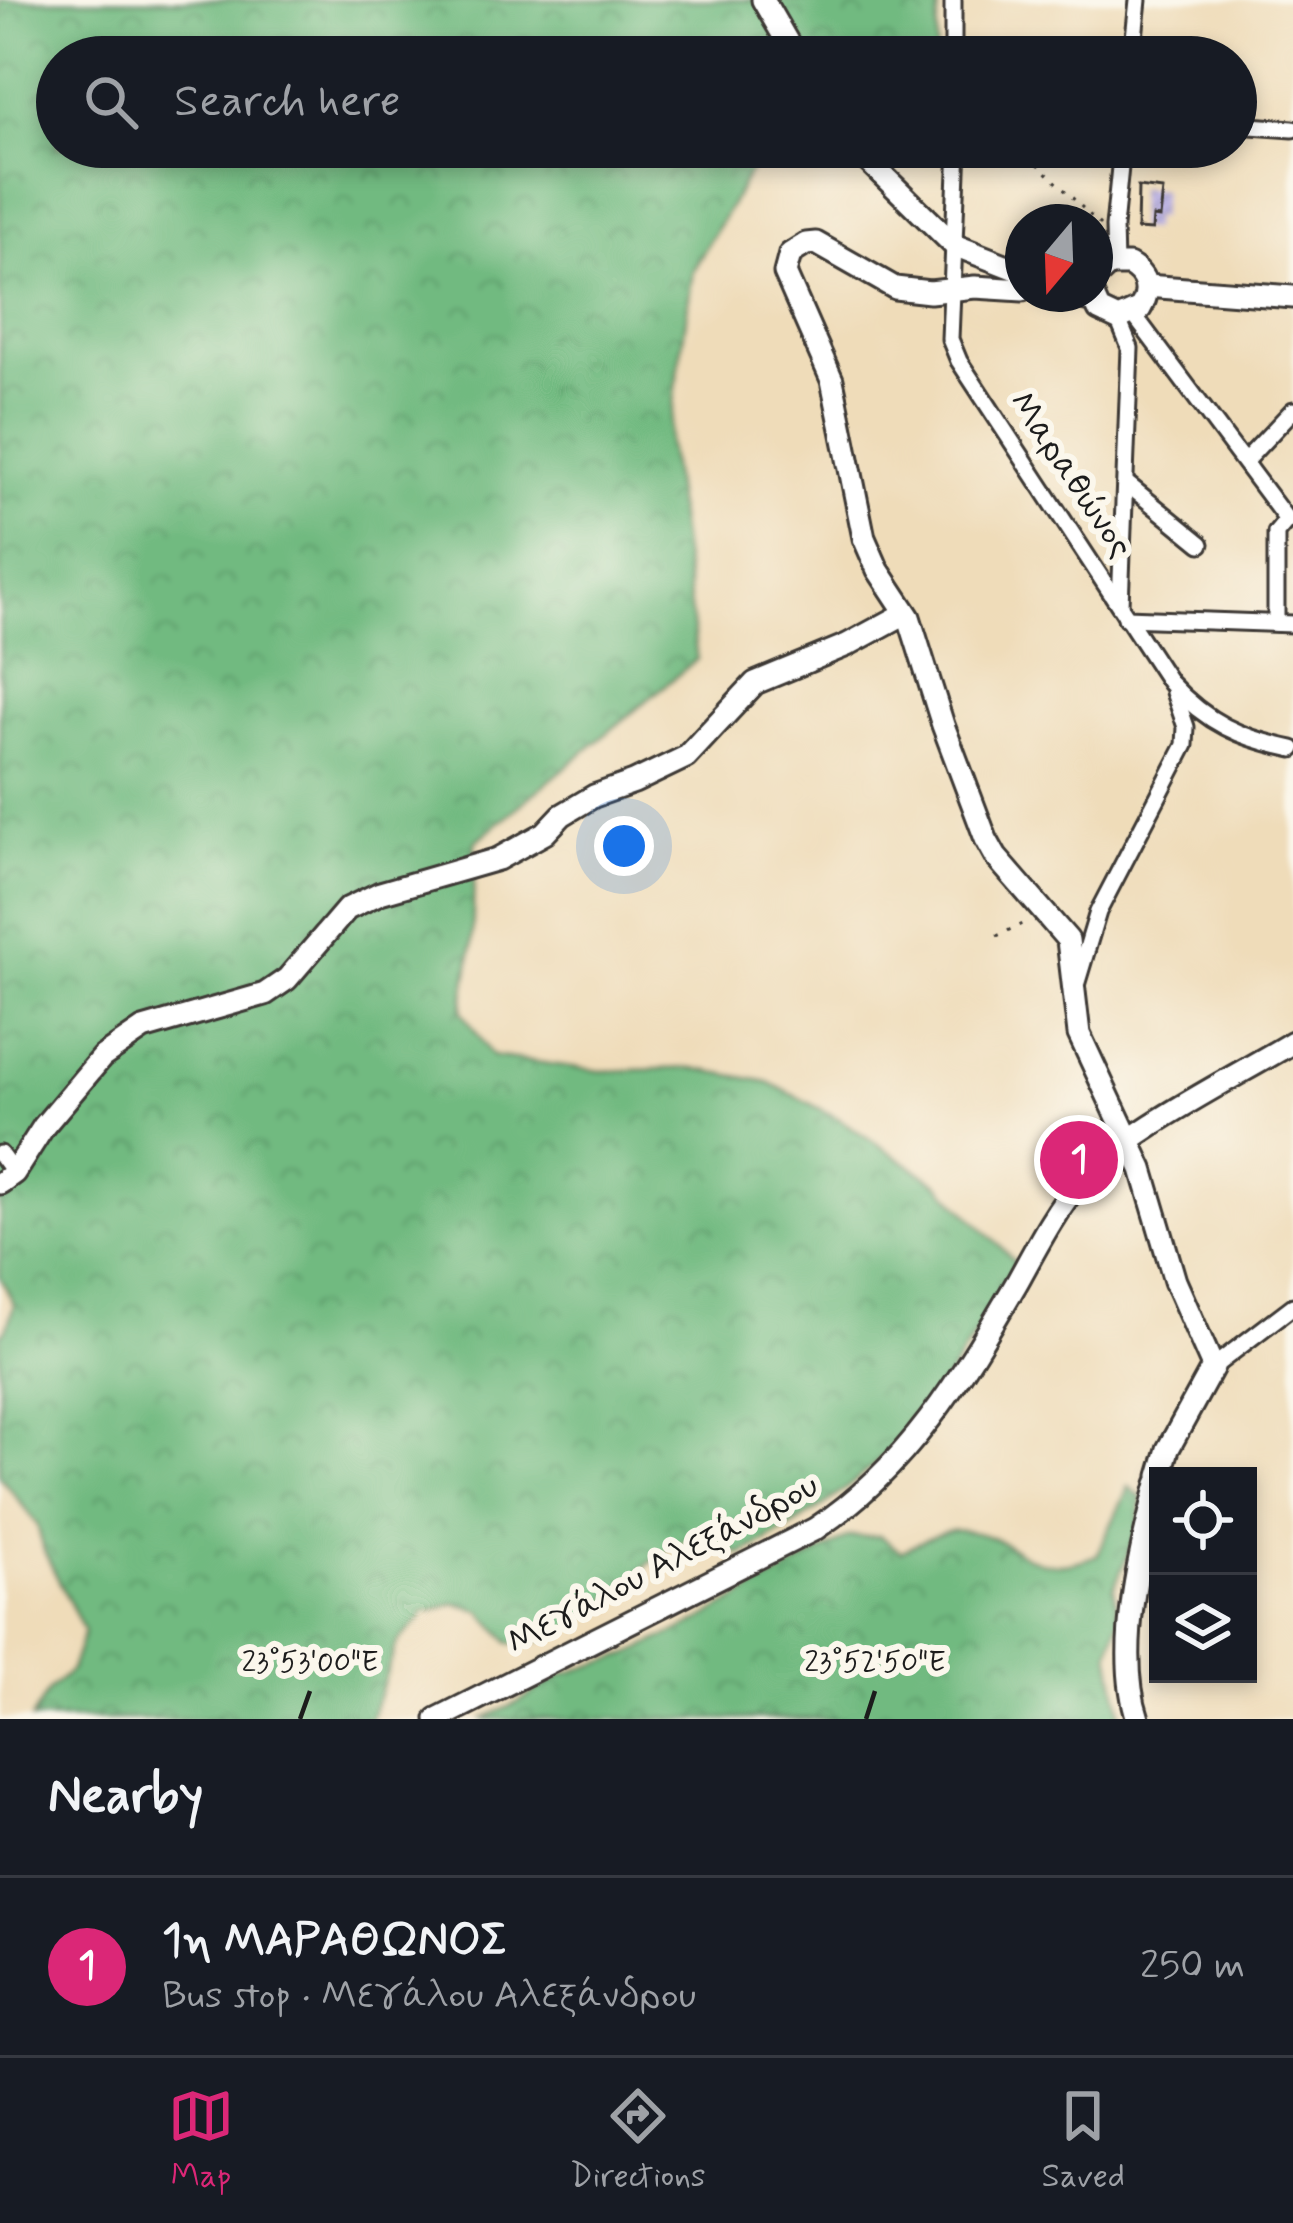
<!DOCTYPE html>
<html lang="en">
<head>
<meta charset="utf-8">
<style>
  :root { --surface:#171b24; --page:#20242c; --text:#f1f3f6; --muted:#9ea1a6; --line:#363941; --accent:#db2777 }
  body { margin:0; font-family:Mynerve,sans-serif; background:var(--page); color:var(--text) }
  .controls { position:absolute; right:36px; bottom:36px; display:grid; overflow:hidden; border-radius:0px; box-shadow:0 6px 18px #0003 }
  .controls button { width:108px; height:108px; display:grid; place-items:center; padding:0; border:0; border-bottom:3px solid var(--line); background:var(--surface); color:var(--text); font:60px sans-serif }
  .compass { position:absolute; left:1005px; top:204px; width:108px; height:108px; border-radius:50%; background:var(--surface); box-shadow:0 6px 18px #0003; rotate:199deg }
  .you { position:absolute; left:624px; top:846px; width:42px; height:42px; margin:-30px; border:9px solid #fff; border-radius:50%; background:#1a73e8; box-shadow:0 0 0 18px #1a73e833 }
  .badge { display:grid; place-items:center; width:78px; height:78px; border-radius:50%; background:var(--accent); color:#fff; font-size:39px; font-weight:700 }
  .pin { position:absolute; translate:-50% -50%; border:6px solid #fff; box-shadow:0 3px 12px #0006 }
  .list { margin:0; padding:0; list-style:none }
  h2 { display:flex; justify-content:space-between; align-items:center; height:156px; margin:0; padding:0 48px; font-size:51px }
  h2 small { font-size:39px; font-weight:400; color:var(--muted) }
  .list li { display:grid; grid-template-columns:78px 1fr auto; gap:36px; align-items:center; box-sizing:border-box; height:180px; padding:0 48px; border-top:3px solid var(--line) }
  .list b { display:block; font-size:45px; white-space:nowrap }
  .list p { margin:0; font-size:39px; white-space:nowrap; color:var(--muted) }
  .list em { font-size:39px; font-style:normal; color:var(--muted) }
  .icon { flex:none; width:66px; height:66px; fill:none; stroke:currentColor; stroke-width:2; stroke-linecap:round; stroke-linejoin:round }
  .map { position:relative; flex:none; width:1293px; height:1719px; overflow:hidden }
  .search { position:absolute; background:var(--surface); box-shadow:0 6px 18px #0003; left:36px; right:36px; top:36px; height:132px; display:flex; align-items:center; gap:30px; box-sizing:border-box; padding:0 42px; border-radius:66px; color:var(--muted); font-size:45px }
  .sheet { height:336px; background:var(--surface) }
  nav { display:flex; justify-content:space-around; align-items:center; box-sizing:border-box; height:168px; border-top:3px solid var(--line); background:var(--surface); font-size:33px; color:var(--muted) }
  nav a { display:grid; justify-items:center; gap:6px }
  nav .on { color:var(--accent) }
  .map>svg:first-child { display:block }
</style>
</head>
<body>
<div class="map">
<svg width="1293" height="1719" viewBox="0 0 1293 1719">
  <defs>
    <pattern id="forest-crowns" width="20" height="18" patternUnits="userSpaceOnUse" patternTransform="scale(3)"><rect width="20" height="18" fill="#71ba80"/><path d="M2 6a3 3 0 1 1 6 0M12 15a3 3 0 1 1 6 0" fill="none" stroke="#619f6e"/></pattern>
    <pattern id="building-hatch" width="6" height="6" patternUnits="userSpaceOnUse" patternTransform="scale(3)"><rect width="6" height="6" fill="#b9b0e1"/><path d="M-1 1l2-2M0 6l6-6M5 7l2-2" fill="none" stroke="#9e97c0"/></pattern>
  </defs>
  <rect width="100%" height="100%" fill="#fbf7ec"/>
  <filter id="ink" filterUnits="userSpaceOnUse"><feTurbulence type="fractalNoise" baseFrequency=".00833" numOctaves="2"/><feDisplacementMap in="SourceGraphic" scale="24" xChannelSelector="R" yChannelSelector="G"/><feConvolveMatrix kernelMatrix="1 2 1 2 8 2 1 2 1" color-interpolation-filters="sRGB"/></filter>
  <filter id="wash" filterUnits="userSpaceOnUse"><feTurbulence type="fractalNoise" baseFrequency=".004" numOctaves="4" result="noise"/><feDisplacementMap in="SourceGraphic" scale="48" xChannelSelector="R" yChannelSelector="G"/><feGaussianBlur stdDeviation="2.7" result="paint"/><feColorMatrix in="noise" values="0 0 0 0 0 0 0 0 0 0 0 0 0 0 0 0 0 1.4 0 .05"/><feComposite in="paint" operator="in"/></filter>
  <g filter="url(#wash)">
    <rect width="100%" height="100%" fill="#efdcb9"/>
    <g fill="url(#forest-crowns)" stroke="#466b4e" stroke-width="3">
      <path d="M0,0H939L936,57H57V147H764L693,270L668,443L697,659L475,842L472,947L462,1011L492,1056L601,1071L693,1068L768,1082L836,1117L940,1185L1016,1263C937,1404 889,1479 740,1555L706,1533C692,1539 674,1543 662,1553C618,1586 570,1649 510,1643L481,1611L455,1603L426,1613L397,1643L370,1719H31L49,1690L71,1670L84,1631L44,1551L37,1524L0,1476V1335L6,1329L14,1305L0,1276Z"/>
      <path d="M1129,1487L1142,1498L1138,1529L1114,1588L1119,1620L1110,1652L1122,1719H482L519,1702L561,1675L630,1654L692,1625L848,1537L880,1536L901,1552C919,1542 943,1528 964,1531C1023,1537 1026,1584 1097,1555Z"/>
    </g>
    <g id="blocks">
      <path fill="url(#building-hatch)" d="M1138,187L1163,190L1160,218L1153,217L1152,230L1137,229Z"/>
    </g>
  </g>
  <g filter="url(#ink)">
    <use href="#blocks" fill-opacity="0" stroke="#3c3934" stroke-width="3"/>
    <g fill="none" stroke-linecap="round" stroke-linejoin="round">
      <g stroke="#3c3934" stroke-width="21">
        <g id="minor">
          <path d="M953,0V57"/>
          <path d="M1132,57L1138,0"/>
          <path d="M1236,125L1293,129"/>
          <path d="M958,147L950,339L959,361L1170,683C1207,723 1240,738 1293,749"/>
          <path d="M1115,264L1114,227L1122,147"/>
          <path d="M1134,315L1287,520"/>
          <path d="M1118,319L1130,348L1120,605"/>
          <path d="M1246,460L1293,410"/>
          <path d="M1126,483L1201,544"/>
          <path d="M1126,618L1293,624"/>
          <path d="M1276,623V533L1287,520"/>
          <path d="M1077,982L1098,912L1185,745L1186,727L1174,692"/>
          <path d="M0,1154L14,1173"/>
          <path d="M1213,1367L1293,1306"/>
        </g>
      </g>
      <g stroke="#3c3934" stroke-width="27">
        <g id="tertiary">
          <path d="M763,0L796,57"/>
          <path d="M854,147L954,245L1023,272"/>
          <path d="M1146,286L1293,297"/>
          <path d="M1023,290L975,287L930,292L895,288L816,243L806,244L790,254L785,273L832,380L864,538L878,570L909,617L943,725L986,839L996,857L1068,940L1079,1034L1142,1169L1175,1281L1213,1367L1168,1449L1160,1476"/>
          <path d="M1049,294L1093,301"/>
          <path d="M1092,294L1099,310L1118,319L1140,309C1151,292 1147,275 1129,265H1109L1095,278"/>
          <path d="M0,1183L14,1173L44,1126L102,1057L143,1029L265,994L287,979L347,909L380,893L498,859L545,833L562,815L594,796L634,782L686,757L755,683L847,645L906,613"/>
          <path d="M437,1719L815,1529C908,1468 961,1378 1016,1284C1035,1250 1054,1212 1079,1183C1122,1133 1234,1078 1293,1042"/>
          <path d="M1138,1719C1115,1652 1140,1551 1158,1484"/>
        </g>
      </g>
      <g stroke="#3c3934" stroke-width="3" stroke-dasharray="3 9" stroke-linecap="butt">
        <path d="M1021,147L1100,225"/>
        <path d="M997,936L1028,921"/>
      </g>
      <use href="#minor" stroke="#fff" stroke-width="15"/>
      <use href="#tertiary" stroke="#fff" stroke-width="21"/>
    </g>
  </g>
  <path fill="none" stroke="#1c1c1c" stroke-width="4.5" d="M300,1719L310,1691M866,1719L875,1691"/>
  <g text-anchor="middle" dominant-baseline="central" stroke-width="12" stroke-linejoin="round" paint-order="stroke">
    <g font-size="36" fill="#1c1c1c" stroke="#fbf7ec">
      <text transform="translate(1070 475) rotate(56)">Μαραθώνος</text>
      <text transform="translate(663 1565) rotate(-28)">Μεγάλου Αλεξάνδρου</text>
    </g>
  </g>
  <g font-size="30" text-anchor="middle" fill="#1c1c1c" stroke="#fbf7ec" stroke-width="12" stroke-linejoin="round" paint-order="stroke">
    <text x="310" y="1671">23°53'00"E</text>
    <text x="875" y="1671">23°52'50"E</text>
  </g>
</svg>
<div class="controls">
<button><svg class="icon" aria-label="locate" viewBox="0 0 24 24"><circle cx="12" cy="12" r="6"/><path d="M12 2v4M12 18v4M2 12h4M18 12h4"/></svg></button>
<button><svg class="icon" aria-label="layers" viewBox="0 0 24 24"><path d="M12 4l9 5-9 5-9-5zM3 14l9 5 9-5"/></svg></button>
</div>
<svg class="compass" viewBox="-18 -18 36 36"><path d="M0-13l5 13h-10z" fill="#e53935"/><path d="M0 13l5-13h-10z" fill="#9ea1a6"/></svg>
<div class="you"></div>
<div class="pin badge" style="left:1079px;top:1160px">1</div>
<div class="search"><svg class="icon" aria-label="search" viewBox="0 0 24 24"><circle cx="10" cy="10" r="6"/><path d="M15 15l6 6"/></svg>Search here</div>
</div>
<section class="sheet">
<h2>Nearby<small></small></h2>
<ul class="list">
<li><span class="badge">1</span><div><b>1η ΜΑΡΑΘΩΝΟΣ</b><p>Bus stop · Μεγάλου Αλεξάνδρου</p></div><em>250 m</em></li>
</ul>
</section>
<nav>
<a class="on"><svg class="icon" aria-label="map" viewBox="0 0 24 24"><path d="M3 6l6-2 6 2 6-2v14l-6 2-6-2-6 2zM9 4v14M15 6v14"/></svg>Map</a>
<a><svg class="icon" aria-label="directions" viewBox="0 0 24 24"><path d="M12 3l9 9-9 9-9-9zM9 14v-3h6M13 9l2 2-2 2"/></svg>Directions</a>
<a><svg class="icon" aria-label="saved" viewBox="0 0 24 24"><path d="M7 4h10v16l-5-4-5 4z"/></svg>Saved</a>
</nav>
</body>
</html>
